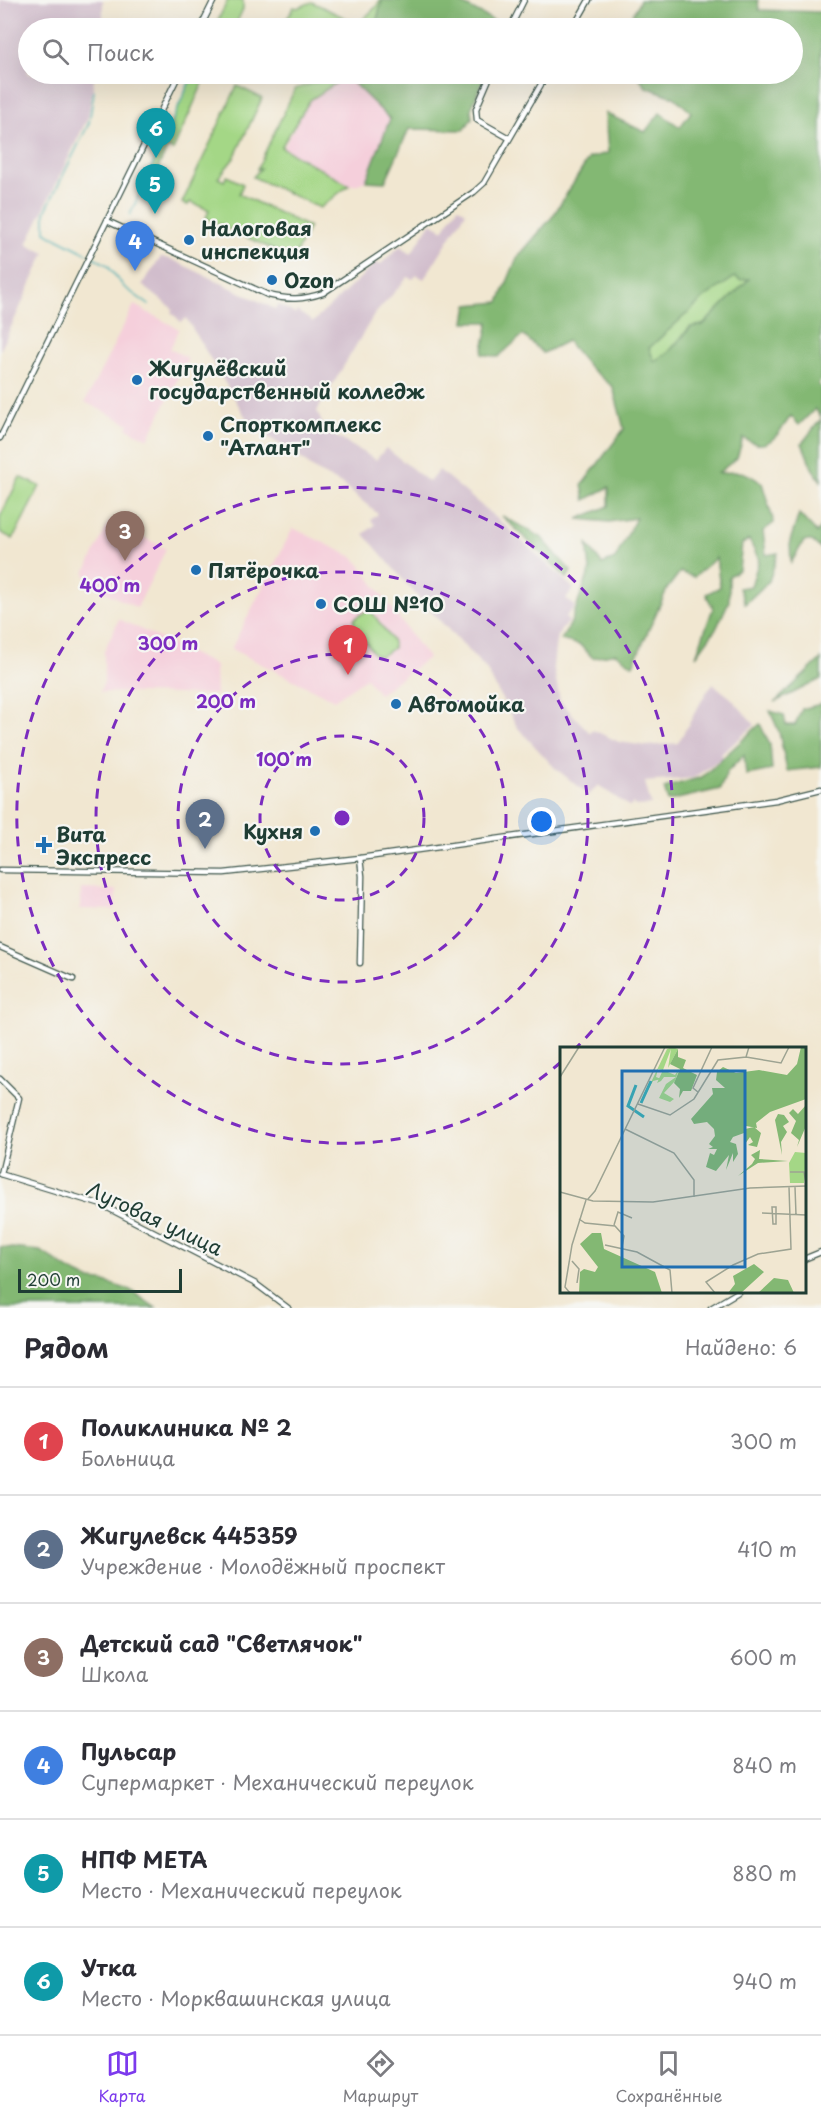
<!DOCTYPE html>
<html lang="ru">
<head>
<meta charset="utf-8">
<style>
  :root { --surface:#fff; --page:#f7f7f7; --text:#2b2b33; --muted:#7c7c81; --line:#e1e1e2; --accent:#7c3aed }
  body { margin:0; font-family:"Playpen Sans",sans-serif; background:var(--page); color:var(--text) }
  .scale { position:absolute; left:18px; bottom:15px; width:164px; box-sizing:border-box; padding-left:6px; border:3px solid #1f3d34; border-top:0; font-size:16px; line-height:21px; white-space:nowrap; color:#1f3d34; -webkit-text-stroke:4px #f6f6f2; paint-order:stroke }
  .you { position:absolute; left:542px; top:822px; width:21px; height:21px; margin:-15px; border:4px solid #fff; border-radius:50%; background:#1a73e8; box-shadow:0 0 0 9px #1a73e833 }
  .badge { display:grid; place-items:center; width:39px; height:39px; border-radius:50%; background:var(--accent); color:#fff; font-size:20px; font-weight:700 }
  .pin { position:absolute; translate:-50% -50px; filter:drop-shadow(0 2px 3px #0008) }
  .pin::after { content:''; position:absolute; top:32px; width:21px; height:18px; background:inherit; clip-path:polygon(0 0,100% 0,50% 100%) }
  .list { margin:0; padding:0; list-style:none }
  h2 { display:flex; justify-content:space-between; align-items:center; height:78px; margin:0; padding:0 24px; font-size:26px }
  h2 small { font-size:20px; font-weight:400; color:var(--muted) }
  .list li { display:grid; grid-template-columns:39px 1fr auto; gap:18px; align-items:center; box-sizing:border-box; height:108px; padding:0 24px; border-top:2px solid var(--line) }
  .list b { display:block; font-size:22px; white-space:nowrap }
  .list p { margin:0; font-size:20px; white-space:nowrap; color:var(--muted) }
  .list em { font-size:20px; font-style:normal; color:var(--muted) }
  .icon { flex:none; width:33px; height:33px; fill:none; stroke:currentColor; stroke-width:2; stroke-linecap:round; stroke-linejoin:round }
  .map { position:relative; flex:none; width:821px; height:1308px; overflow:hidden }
  .search { position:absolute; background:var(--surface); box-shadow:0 6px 24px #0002; left:18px; right:18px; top:18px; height:66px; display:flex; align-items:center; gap:15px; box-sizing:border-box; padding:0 21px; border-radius:33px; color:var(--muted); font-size:22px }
  .sheet { height:726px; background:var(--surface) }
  nav { display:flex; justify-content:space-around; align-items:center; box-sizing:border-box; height:84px; border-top:2px solid var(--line); background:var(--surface); font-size:16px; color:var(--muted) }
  nav a { display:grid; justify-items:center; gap:3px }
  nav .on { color:var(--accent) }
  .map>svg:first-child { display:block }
</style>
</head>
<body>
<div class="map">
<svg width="821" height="1308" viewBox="0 0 821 1308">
  <rect width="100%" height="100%" fill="#f6f6f2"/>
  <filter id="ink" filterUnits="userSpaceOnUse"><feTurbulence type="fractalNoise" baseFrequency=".0167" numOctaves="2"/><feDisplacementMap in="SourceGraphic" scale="12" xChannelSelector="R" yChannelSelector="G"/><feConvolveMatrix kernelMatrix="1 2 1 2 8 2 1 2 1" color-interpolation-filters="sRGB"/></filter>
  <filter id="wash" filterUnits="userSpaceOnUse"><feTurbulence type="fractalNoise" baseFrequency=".008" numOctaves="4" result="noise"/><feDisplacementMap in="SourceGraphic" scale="24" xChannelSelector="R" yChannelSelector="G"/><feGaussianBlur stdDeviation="1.35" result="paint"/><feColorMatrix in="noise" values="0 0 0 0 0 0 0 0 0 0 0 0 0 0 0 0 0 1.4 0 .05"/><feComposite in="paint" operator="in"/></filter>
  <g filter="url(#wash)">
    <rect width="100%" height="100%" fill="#f1e7d1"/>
    <g fill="#f5cfdb">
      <path d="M347,77L390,119L366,181L358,184L349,185L283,148L310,100Z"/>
      <path d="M134,305L179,329L170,349L188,358L148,439L127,428L129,424L85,402Z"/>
      <path d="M110,520L166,549L137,608L89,584L85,573Z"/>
      <path d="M293,528L355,558L428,658L379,694L366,678L334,700L231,649Z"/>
      <path d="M119,619L215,665L216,695L100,692L104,682V651Z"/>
      <path d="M81,889L116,890L115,910L80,909Z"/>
    </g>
    <g fill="#d1bdcc">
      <path d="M0,0H103V22L102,28H28V74H95L88,117L27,244L45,253L0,351Z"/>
      <path d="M458,207L466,212L424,279L417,275L413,279L408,277L374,315L317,411L325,430L376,460L386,448L429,482L439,470L507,527L574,589L566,598L575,607L565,617L569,622L561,630L556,641L553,665L560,701L590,733L593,730L619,742L647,746L678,743L706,693L713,684L731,698L755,725L721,754L723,757L693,778L645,782L651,805L635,806L633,803L630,807L598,785L589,795L555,768L517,727L486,669L424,604L364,534L375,525L371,520L378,514L343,485L315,470L293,452L268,437L248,421L186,318L181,322L171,312L173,309L142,285L161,257L173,260L275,309L279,305L295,314L297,311L313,322L376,263L380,265L400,246L411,254L431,223L443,230Z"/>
    </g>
    <g fill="#a4d786" stroke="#628a5d" stroke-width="1.5">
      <path d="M228,0H243V9L234,28H214Z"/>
      <path d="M380,0H382L375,28H281L294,7L297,8L312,2L358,24L376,7Z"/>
      <path d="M193,74H207L173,150L167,148L158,168L164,171L161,178L157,177L154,183L160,186L157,191L144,185Z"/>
      <path d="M341,74H350L310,100L281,147L349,185L320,208L253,177L260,169H257L295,89Z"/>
      <path d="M237,86L262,98L234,158L218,178L224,181L227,176L243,184L239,194L309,227L293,259L206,218L209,210L190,202L188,205L182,203Z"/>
      <path d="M735,277L750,278L703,325L690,327L668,353L654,362L649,348L705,297Z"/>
      <path d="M20,477L40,486L13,539L0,532V517Z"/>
      <path d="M366,611L372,612L393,642V648L381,656L375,655L354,625V619Z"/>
    </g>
    <g fill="#83b873" stroke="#517a54" stroke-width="1.5" fill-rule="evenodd">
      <path d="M382,0H455L502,25L501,28H375Z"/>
      <path d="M640,0H758L759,10L821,12V379L818,385L821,387V417L815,409L799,425L791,416C783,426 773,447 757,444C753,443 748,440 743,438L737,458L718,473C743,472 739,468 762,483L774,523L763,531L766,555L778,553L769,581L745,604L739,588L751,586L759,560L749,540L742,544L739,570L729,576V601L717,627L696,656L713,608L706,594L720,587L716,558L694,577L680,572L667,589L633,665L615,653L593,658L580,645L561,640L570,625L590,570L587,544L602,564L615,559L636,518L609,522L578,519L609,506V487L585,500L582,485L624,429L613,387L589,367L567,341L543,353L523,335L498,357L482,354L489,322H465L468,305L499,302L517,258L553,216L589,158L608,153L605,113L645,132L660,113L680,127L691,112L674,97L646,87L637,74H792V28H629V22ZM735,277L740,280L749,279L703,325L691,327L668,353L654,361L649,348L705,297Z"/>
      <path d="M351,74H485L471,109L472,118L464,130L409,129L385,182L366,181L390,119L347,77Z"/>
      <path d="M821,419V481L812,468L802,443Z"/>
      <path d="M799,514L817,533L821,528V549L812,541H804L791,563L790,541Z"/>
      <path d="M502,516L541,537L571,571L567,578Z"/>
      <path d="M821,659V679L775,702Z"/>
      <path d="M821,704V767L787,771L779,732L770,711L784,715L786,725H795L802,709Z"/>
      <path d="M760,724L770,745L772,770L746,775L744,755L727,772L720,789L668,801L664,788L702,777Z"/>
      <path d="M0,1247L41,1251L69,1270L89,1280L101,1281L130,1290L156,1308H0Z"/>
    </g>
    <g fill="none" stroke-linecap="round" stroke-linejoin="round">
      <g stroke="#3aacb3" stroke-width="1.5">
        <path d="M130,215L193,74"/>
        <path d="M88,254L45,232V212L89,123L94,91"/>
        <path d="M92,256L107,265L124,287L149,305"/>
      </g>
    </g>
  </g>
  <g filter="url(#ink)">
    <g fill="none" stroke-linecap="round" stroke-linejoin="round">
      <g stroke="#3e564c" stroke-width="7">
        <g id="minor">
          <path d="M200,28L214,0"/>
          <path d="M510,28L524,0"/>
          <path d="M573,28L589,0"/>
          <path d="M491,74L476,109L477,120L509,138"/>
          <path d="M107,221L268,295C288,300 303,300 323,293L474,192L484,183L547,74"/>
          <path d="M0,438L179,74"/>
          <path d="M360,858L362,876L360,963"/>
          <path d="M0,870L224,873L360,858L776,800L821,789"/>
          <path d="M0,947L73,979"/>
          <path d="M0,1079L19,1098L1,1174"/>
          <path d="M0,1174L102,1205L256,1284L288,1308"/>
          <path d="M804,1259L821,1252"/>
          <path d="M711,1308L738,1292"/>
        </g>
      </g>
      <use href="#minor" stroke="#fff" stroke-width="4.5"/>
    </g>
  </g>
  <g fill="none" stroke="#7b2cbf" stroke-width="3" stroke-dasharray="10 8">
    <circle cx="342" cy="818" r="82"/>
    <circle cx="342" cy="818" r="164"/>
    <circle cx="342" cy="818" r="246"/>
    <path d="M561 1062A328 328 0 1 1 576 1048"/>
  </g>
  <g fill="#1f6fb2" stroke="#f6f6f2" stroke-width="2">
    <circle cx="189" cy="240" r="6"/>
    <circle cx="272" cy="280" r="6"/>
    <circle cx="137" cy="380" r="6"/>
    <circle cx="208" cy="436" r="6"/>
    <circle cx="196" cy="570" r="6"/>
    <circle cx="321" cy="604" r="6"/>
    <circle cx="396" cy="704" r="6"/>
    <circle cx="315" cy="831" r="6"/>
    <path d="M41 836h6v6h6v6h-6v6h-6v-6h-6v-6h6z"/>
  </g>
  <g text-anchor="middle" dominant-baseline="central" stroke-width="4.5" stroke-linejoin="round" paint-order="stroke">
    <g font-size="20" font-weight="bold" fill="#1f3d34" stroke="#f6f6f2" text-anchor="start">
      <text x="201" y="228">Налоговая<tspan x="201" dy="23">инспекция</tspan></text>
      <text x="284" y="280">Ozon</text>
      <text x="149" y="368">Жигулёвский<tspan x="149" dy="23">государственный колледж</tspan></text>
      <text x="220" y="424">Спорткомплекс<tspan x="220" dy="23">"Атлант"</tspan></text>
      <text x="208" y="570">Пятёрочка</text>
      <text x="333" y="604">СОШ №10</text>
      <text x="408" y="704">Автомойка</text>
      <text x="303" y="831" text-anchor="end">Кухня</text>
      <text x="56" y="834">Вита<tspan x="56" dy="23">Экспресс</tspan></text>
    </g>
    <g font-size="20" fill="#1f3d34" stroke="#f6f6f2">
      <text transform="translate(155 1218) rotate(25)">Луговая улица</text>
    </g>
  </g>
  <g transform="translate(560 1047)">
    <rect width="246" height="246" fill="#f1e7d1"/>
    <path d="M112,0L118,2L108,21L111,2L103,23L98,22L96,30L101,32L93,34L83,52L107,2ZM119,22L115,34L104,46L114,52L110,55L99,51L106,37L116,30H104L101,34L97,36L103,23L115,28ZM235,105L246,106L244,136H230L229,116Z" fill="#a4d786"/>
    <path d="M241,0H246V52L210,65L196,76L197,81L186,79L185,82L194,80L201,86L197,100L188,98L193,95L190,90L185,97L184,86L173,90L170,95L176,97L178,107L173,115V106L166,123L169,108L156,124L146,120L150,106L154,108L157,102H148L153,100L149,97L155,89L154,82L147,75L134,77L131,72L153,47L152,41H165L156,33L157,25L163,20L176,26L199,23L227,28L237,17ZM118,2V10L126,13L123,21L137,28L131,44H123L119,51L120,42L114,36L120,22L110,17ZM246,58V79L237,100L239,93L231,86L236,74L229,66L233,62L238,67ZM218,67L224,68L229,75L223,79L227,85L221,95L222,108L215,73ZM200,103L199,112L228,114L198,116L178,129L192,117L195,112L191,108ZM32,186H41L44,202L95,225L102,246H19L20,225L24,222L35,225L38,220L20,197ZM194,217L204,225L181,246H168L175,237L173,229ZM214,231L228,233L234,246H198Z" fill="#83b873"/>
    <path fill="none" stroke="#3aacb3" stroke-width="3" d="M76,38L68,59L84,70M81,56L91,34"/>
    <path fill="none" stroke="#9da392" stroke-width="1.5" d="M186,10L221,16L229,0M0,30L19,0M138,45L133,41L152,0M78,57L110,68L134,52L158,13L186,10L189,0M65,82L114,106L134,133V150M230,125H244L246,136M235,140L236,168M0,145L33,154L93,155L190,141L246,139M28,152L35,144L105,0M212,160H216V177H213ZM202,166L246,168M19,172L25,176L55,179L64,189L62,200M54,178L58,165L72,171M45,198L77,205L110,223L112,246M12,214L19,222L17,236M10,246L5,240L12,198L26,153M155,246L146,235L173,218L198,207L231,202L229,140"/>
    <path fill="#1f6fb2" fill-opacity="0.15" stroke="#1f6fb2" stroke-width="3" d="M62,24H185V220H62Z"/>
    <rect width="246" height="246" fill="none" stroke="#1f3d34" stroke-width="3"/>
  </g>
  <circle cx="342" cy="818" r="9" fill="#7b2cbf" stroke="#f6f6f2" stroke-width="3"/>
  <g font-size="18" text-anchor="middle" font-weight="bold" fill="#7b2cbf" stroke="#f6f6f2" stroke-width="4.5" stroke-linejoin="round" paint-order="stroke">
    <text x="110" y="592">400 m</text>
    <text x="168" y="650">300 m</text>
    <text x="226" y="708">200 m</text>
    <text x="284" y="766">100 m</text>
  </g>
</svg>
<div class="scale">200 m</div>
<div class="you"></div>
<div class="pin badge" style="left:348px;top:675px;background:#e0444e">1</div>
<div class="pin badge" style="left:205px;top:849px;background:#5c6f8a">2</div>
<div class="pin badge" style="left:125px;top:561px;background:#8d6e63">3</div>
<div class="pin badge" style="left:135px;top:271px;background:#3f7fe0">4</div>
<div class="pin badge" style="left:155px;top:214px;background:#0f9aa8">5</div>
<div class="pin badge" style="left:156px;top:158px;background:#0f9aa8">6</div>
<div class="search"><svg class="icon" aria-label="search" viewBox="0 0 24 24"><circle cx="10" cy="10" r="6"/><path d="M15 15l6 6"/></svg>Поиск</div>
</div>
<section class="sheet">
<h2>Рядом<small>Найдено: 6</small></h2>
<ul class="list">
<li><span class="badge" style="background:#e0444e">1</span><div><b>Поликлиника № 2</b><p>Больница</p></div><em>300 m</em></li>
<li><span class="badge" style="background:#5c6f8a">2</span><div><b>Жигулевск 445359</b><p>Учреждение · Молодёжный проспект</p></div><em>410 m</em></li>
<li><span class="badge" style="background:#8d6e63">3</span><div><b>Детский сад &quot;Светлячок&quot;</b><p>Школа</p></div><em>600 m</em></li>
<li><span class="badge" style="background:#3f7fe0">4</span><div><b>Пульсар</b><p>Супермаркет · Механический переулок</p></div><em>840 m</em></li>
<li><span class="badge" style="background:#0f9aa8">5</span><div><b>НПФ МЕТА</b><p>Место · Механический переулок</p></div><em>880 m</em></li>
<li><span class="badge" style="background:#0f9aa8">6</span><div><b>Утка</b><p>Место · Морквашинская улица</p></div><em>940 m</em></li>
</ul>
</section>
<nav>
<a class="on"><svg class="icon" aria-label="map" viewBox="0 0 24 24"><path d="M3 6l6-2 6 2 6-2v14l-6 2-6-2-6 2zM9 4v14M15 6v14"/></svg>Карта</a>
<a><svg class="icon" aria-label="directions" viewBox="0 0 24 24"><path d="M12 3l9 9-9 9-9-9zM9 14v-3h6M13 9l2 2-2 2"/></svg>Маршрут</a>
<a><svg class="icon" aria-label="saved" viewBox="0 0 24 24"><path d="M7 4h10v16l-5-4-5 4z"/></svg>Сохранённые</a>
</nav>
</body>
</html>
